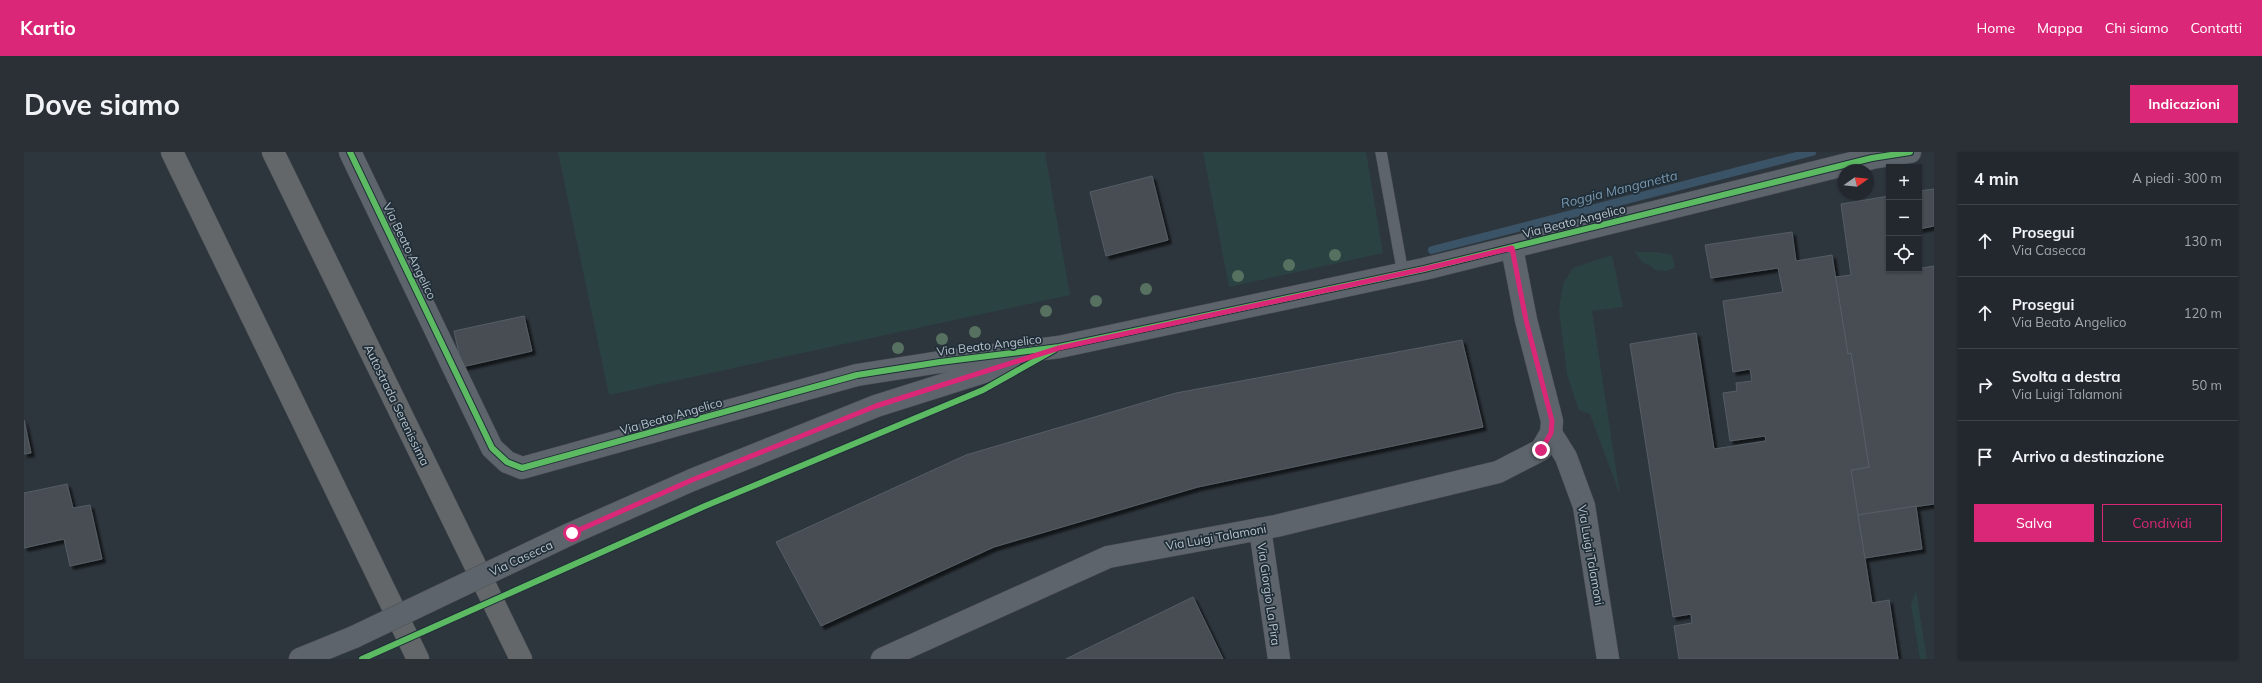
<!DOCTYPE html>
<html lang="it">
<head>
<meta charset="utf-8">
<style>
  :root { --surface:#22282e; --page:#2a3036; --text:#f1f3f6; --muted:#a2a6aa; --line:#3f444a; --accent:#db2777 }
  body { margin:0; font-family:Mulish,sans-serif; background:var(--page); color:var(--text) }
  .controls { position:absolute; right:12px; top:12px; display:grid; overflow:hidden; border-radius:0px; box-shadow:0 1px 3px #0004 }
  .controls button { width:36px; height:36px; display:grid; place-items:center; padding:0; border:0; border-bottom:1px solid var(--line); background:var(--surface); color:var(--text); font:20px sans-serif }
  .compass { position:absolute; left:1814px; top:12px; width:36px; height:36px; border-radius:50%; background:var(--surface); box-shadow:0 1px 3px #0004; rotate:76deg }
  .stop { position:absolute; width:12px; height:12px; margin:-9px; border:3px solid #db2777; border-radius:50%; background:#fff }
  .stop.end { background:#db2777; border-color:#fff; box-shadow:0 1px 4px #0008 }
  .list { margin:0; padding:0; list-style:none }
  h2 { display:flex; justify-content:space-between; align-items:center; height:52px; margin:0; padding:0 16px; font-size:17px }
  h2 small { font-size:13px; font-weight:400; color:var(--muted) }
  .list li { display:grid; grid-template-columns:26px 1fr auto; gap:12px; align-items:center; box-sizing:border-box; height:72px; padding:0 16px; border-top:1px solid var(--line) }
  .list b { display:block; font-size:15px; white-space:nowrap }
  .list p { margin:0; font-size:13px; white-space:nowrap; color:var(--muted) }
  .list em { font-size:13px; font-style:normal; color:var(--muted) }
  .actions { display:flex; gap:8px; padding:12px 16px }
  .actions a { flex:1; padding:9px 0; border:1px solid var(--accent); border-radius:0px; text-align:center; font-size:14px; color:var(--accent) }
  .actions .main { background:var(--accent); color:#fff }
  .icon { flex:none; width:22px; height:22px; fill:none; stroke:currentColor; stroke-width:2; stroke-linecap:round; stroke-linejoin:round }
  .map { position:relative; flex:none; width:1910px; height:507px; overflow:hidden; border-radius:0px }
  header { display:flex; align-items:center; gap:24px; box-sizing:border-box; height:56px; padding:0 20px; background:var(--accent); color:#fff }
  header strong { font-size:19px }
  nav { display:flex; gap:22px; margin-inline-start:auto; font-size:14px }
  .intro { display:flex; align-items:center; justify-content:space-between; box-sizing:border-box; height:96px; padding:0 24px }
  h1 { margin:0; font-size:28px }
  .button { padding:10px 18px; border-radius:0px; background:var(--accent); color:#fff; font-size:14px; font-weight:700 }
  main { display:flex; gap:24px; padding:0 24px }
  aside { flex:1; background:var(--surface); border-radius:0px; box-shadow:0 1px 3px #0004 }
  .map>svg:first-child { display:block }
</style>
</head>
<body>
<header>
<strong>Kartio</strong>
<nav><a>Home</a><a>Mappa</a><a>Chi siamo</a><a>Contatti</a></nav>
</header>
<div class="intro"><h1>Dove siamo</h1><a class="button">Indicazioni</a></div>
<main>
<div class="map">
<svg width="1910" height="507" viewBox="0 0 1910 507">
  <defs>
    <filter id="shadow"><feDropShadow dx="3.5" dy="3.5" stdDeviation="1" flood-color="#0009"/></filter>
  </defs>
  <rect width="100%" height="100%" fill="#2e363d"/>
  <g fill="#2b4243">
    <path d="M534,0H1023L1021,1L1046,143L585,243Z"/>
    <path d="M1179,0H1342L1359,101L1205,135Z"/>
    <path d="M1611,100H1632L1648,103L1651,116L1641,119L1631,118L1627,114L1619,111Z"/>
    <path d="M1588,103L1599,155L1568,159L1596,343L1566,262L1555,258L1543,222L1535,158L1539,132L1549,116Z"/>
    <path d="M1892,439L1903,507H1896L1887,453Z"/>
  </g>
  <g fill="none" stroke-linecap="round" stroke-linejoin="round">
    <path stroke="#3b5366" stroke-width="8" d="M1408,98L1788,0"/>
  </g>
  <g fill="#464d53" stroke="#565e65" filter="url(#shadow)">
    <path d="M1128,24L1144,88L1082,104L1066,40Z"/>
    <path d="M1910,37V74L1895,77V39Z"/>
    <path d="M1865,44V117H1874V120L1910,114V352L1834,363L1827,318L1845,315L1827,201L1824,202L1811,125L1827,123L1817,52Z"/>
    <path d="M1768,80L1772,109L1808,103L1824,202L1827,201L1845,315L1827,318L1848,451L1865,448L1874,507H1655L1650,474L1668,471L1667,462L1649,465L1606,192L1672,181L1690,297L1742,289L1741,284L1706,289L1699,241L1713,239L1712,231L1728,229L1726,217L1709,220L1699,149L1759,140L1754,116L1687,126L1681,93Z"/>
    <path d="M500,164L508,199L438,215L430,179Z"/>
    <path d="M1438,188L1459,275L1174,335L970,395L797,474L752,390L942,303L1152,241Z"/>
    <path d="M0,268L7,301L0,302Z"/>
    <path d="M43,332L49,356L66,353L78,407L46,414L40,387L0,396V341Z"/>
    <path d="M1892,354L1898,397L1841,406L1834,363Z"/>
    <path d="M1169,445L1199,507H1042L1056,500Z"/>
  </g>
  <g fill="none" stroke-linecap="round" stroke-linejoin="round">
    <g stroke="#4c5257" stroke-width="12">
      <path id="lane" d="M1357,0L1379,122"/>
    </g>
    <g stroke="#4c5257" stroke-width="23">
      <g id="street">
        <path d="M326,0L468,296L483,310L498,316L833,223L916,210L1035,195L1400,117L1848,6L1886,0"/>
        <path d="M1527,281L1542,305L1560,354L1584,507"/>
        <path d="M668,328L852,254L985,212"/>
        <path d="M1236,377L1255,507"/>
        <path d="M276,507L330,485"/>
        <path d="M858,507L1084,405L1252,374L1474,320L1517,298L1527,281L1528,269L1502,168L1488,96"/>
      </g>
    </g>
    <g stroke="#4b5259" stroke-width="23">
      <g id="highway">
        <path d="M148,0L394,507"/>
        <path d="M249,0L497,507"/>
      </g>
    </g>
    <use href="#lane" stroke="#5e646b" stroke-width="11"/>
    <use href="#street" stroke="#5e646b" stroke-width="22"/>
    <use href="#highway" stroke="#63676a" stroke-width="22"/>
    <g stroke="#4c5257" stroke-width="23" stroke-linecap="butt">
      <path id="street-bridge" d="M330,485L548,381L668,328"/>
    </g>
    <use href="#street-bridge" stroke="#5e646b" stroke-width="22"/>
    <g stroke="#202e38" stroke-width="8">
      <g id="cycleway">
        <path d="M326,0L468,296L483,310L498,316L833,223L916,210L1035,195L1400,117L1848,6L1886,0"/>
        <path d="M338,507L681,354L959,238L1030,198"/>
      </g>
    </g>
    <use href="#cycleway" stroke="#5cba63" stroke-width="6"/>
  </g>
  <g fill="#577160">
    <circle cx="1311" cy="103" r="6"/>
    <circle cx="1265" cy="113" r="6"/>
    <circle cx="1214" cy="124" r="6"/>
    <circle cx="1122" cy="137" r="6"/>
    <circle cx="1072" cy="149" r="6"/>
    <circle cx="1022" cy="159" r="6"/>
    <circle cx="951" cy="180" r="6"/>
    <circle cx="918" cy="187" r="6"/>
    <circle cx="874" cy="196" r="6"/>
  </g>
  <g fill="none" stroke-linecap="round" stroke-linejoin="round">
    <path stroke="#db2777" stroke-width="5" d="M548,381L668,328L852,254L1035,196L1400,117L1488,96L1502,168L1528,269L1527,281L1517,298"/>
  </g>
  <g text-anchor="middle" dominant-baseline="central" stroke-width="3.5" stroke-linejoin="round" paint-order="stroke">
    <g font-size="12" fill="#b9c3cd" stroke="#202e38">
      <text transform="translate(1550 69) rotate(-14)">Via Beato Angelico</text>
      <text transform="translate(386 99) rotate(64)">Via Beato Angelico</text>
      <text transform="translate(965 193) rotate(-7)">Via Beato Angelico</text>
      <text transform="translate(373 253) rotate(64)">Autostrada Serenissima</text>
      <text transform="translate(647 264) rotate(-16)">Via Beato Angelico</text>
      <text transform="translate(1192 385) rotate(-10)">Via Luigi Talamoni</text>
      <text transform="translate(1567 403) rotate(80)">Via Luigi Talamoni</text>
      <text transform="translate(497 406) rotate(-25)">Via Casecca</text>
      <text transform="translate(1245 442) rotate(82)">Via Giorgio La Pira</text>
    </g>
    <g font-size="13" font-style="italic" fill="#7a98af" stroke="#202e38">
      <text transform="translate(1595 37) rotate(-14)">Roggia Manganetta</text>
    </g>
  </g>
</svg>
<div class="controls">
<button>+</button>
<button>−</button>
<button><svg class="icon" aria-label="locate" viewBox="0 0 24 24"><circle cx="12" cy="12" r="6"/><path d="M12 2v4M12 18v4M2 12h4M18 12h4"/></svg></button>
</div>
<svg class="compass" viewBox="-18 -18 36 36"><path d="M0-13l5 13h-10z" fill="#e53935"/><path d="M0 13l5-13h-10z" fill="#a2a6aa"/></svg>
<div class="stop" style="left:548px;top:381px"></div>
<div class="stop end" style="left:1517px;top:298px"></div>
</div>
<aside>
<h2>4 min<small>A piedi · 300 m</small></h2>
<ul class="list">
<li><svg class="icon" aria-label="ahead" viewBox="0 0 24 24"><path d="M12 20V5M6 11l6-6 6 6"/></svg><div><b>Prosegui</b><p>Via Casecca</p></div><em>130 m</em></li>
<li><svg class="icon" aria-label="ahead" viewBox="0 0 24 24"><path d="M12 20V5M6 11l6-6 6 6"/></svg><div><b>Prosegui</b><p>Via Beato Angelico</p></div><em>120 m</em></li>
<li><svg class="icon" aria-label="right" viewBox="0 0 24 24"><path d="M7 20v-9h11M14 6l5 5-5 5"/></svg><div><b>Svolta a destra</b><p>Via Luigi Talamoni</p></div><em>50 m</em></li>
<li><svg class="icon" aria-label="arrive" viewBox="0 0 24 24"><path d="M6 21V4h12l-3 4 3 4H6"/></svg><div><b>Arrivo a destinazione</b></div></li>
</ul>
<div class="actions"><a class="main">Salva</a><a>Condividi</a></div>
</aside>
</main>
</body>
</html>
